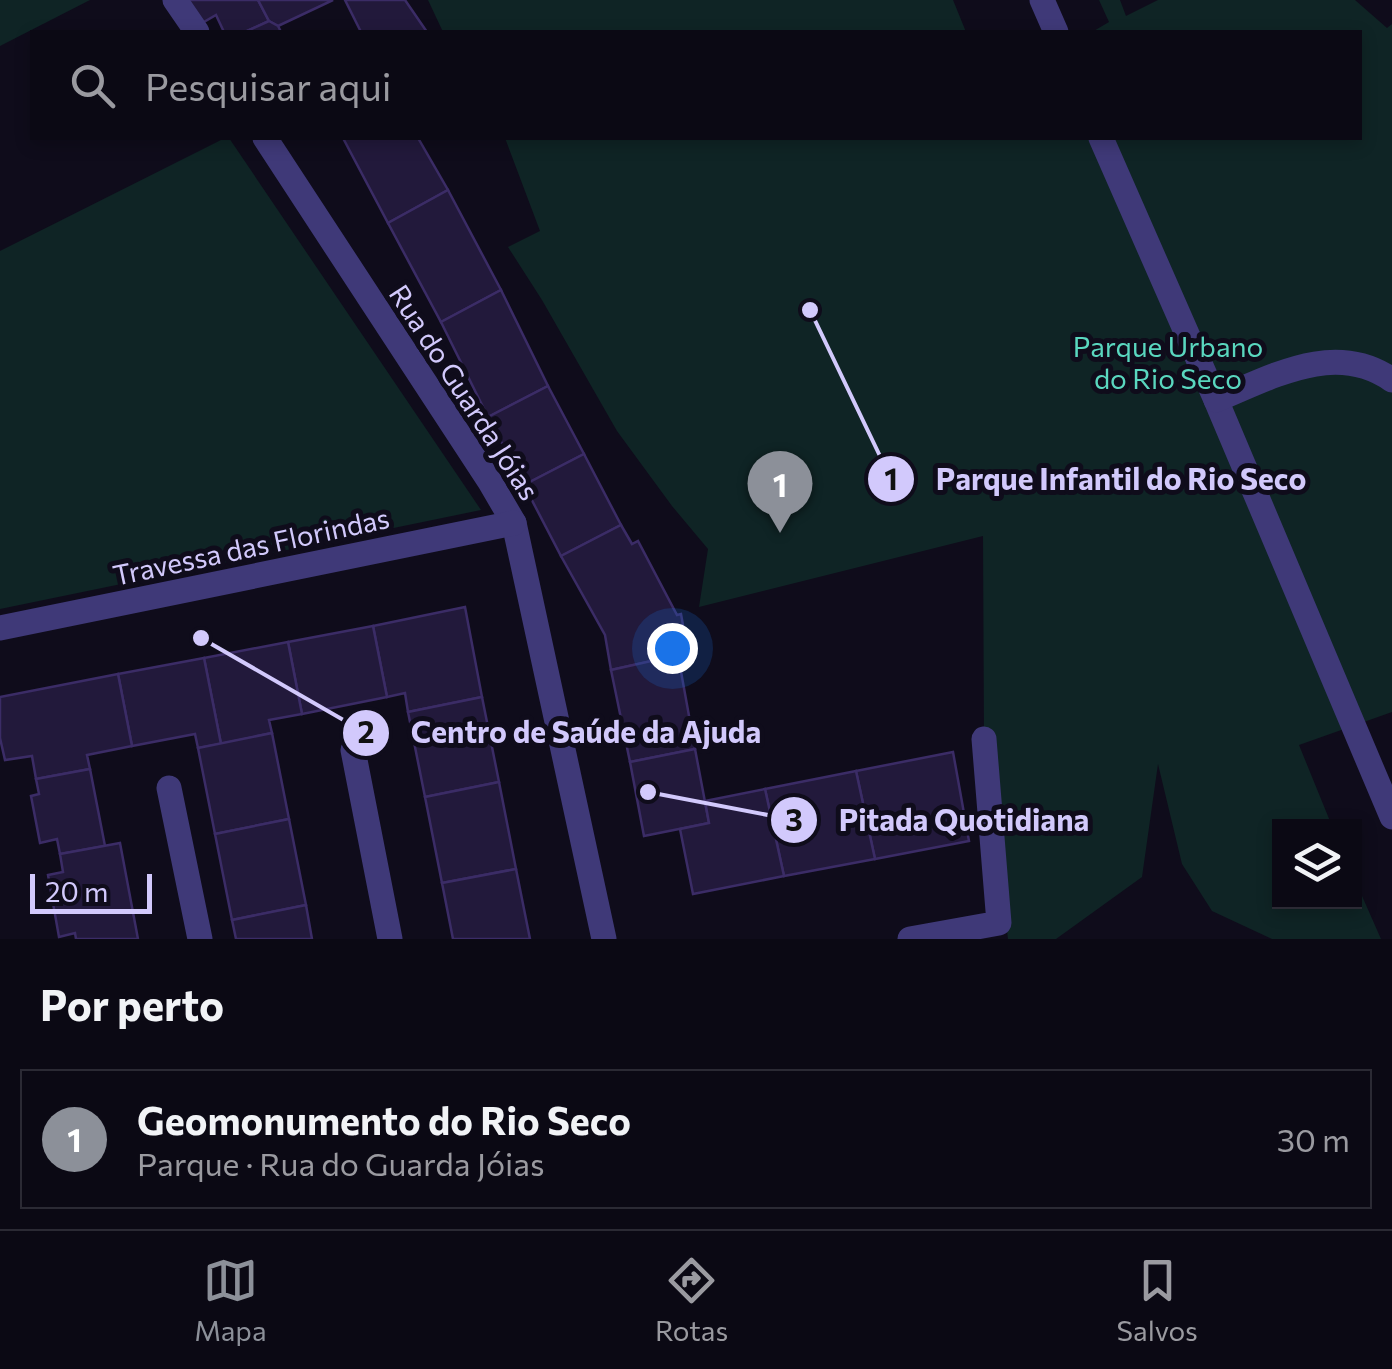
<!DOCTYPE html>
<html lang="pt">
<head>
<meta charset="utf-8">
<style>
  :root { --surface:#0b0914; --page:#14121d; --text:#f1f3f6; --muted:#9a9aa0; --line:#2b2a34; --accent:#8c9099 }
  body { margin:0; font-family:Commissioner,sans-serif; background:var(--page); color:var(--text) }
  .controls { position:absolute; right:30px; bottom:30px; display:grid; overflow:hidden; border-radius:0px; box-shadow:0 5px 15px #0003 }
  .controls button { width:90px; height:90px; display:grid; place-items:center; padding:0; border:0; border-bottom:2px solid var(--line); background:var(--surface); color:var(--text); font:50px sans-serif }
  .scale { position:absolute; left:30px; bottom:25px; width:122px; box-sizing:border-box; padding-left:10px; border:5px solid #d2c9fc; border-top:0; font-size:28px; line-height:35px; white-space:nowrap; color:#d2c9fc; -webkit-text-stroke:8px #0f0c1b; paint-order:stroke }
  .you { position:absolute; left:672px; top:648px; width:35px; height:35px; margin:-25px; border:8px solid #fff; border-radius:50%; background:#1a73e8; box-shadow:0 0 0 15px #1a73e833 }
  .badge { display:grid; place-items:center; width:65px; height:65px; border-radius:50%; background:var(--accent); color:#fff; font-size:32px; font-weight:700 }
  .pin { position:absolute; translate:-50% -82px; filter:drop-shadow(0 2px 5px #0008) }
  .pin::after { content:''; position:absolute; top:52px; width:35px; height:30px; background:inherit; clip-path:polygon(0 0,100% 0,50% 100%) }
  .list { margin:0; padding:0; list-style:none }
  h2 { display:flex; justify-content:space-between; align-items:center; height:130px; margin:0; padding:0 40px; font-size:42px }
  h2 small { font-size:32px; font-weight:400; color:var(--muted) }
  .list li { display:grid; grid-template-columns:65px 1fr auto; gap:30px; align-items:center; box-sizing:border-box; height:140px; margin:0 20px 20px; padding:0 20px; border:2px solid var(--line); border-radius:0px }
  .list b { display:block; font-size:38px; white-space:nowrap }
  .list p { margin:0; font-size:32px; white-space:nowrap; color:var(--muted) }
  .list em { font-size:32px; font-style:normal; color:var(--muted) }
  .icon { flex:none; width:55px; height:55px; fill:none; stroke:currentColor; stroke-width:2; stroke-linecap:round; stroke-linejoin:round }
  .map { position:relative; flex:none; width:1392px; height:939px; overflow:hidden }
  .search { position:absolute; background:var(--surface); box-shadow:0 5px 15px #0003; left:30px; right:30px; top:30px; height:110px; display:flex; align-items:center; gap:25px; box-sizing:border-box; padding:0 35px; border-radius:0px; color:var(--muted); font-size:38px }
  .sheet { height:290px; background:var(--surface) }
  nav { display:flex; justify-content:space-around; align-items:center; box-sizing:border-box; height:140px; border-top:2px solid var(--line); background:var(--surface); font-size:28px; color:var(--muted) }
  nav a { display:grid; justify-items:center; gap:5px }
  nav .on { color:var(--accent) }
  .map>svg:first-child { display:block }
</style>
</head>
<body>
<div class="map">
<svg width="1392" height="939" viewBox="0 0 1392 939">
  <rect width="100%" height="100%" fill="#0f0c1b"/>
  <g fill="#0f2425">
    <path d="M0,0H90L0,46Z"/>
    <path d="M428,0H953L966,32H443Z"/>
    <path d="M1099,0H1120L1126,16L1158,0H1355L1387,28L1392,24V712L1299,745L1332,826H1280V902H1354L1355,880L1381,939H1272L1212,911L1182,864L1158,764L1142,877L1056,939H1008L984,739L983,536L699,607L708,549L672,506L617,431L542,300L508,247L540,231L505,138H1360V32H1092L1109,22Z"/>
    <path d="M225,138H229L481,510L0,609V251Z"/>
  </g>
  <g fill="#22193b" stroke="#3b2c66" stroke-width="2.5">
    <path d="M188,0H258L269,21L245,32H224L216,15L202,23Z"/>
    <path d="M258,0H333L278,26L269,21Z"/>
    <path d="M345,0H405L427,32H361Z"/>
    <path d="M269,21L278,26L281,32H245Z"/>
    <path d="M343,138H418L448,190L388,223Z"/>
    <path d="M448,190L501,290L441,322L388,223Z"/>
    <path d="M501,290L548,386L488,417L441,322Z"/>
    <path d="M548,386L584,454L524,485L488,417Z"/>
    <path d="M584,454L621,525L561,556L524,485Z"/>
    <path d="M621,525L632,544L638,541L677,615L681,614L688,653L611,670L605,635L561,556Z"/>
    <path d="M465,607L482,697L408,712L405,693L387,697L373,626Z"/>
    <path d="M373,626L387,697L302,714L288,642Z"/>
    <path d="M288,642L302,714L269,720L272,733L221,744L204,658Z"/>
    <path d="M678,655L695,749L630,762L611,670Z"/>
    <path d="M204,658L221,744L198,748L195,734L132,746L118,674Z"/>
    <path d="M118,674L132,746L87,755L90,769L36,779L32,756L5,760L0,738V697Z"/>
    <path d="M482,697L499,782L425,797L408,712Z"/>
    <path d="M272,733L289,819L215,834L198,748Z"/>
    <path d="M695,749L709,823L644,836L630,762Z"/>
    <path d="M953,752L969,841L875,859L856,771Z"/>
    <path d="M90,769L105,846L60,854L57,839L40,843L31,796L39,794L36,779Z"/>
    <path d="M856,771L875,859L784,876L765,789Z"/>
    <path d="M499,782L516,869L442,883L425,797Z"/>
    <path d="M765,789L784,876L693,894L680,829L709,823L705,801Z"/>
    <path d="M289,819L306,905L232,920L215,834Z"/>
    <path d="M120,843L138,939H76L75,933L59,937L48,875L63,872L60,854Z"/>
    <path d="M516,869L530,939H453L442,883Z"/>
    <path d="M306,905L312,939H236L232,920Z"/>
  </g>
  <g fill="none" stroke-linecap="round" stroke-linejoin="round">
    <g stroke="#3f3978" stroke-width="25">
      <path d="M175,0L197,32"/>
      <path d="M1042,0L1056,32"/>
      <path d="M265,138L490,482L514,523L604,939"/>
      <path d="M1101,138L1216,400L1392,817"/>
      <path d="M1216,400C1272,377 1335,340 1392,380"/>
      <path d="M0,628L514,523"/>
      <path d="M353,750L390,939"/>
      <path d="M169,788L200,939"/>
      <path d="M910,939L999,923L984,739"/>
    </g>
  </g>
  <g text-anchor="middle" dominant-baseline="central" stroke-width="10" stroke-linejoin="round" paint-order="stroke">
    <g font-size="28" fill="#5ad7bf" stroke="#0f0c1b">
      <text x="1168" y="346">Parque Urbano<tspan x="1168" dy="32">do Rio Seco</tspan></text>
    </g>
    <g font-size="28" fill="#d2c9fc" stroke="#0f0c1b">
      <text transform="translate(465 392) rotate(57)">Rua do Guarda Jóias</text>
      <text transform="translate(251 546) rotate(-12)">Travessa das Florindas</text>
    </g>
  </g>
  <path fill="none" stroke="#d2c9fc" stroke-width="4" d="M810 310L891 479M201 638L366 733M648 792L794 820"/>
  <g fill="#d2c9fc" stroke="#0f0c1b" stroke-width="4">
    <circle cx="810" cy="310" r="10"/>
    <circle cx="201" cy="638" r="10"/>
    <circle cx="648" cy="792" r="10"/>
    <circle cx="891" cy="479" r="25"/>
    <circle cx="366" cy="733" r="25"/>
    <circle cx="794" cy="820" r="25"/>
  </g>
  <g font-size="30" text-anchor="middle" font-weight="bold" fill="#111">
    <text x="891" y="490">1</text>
    <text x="366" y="743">2</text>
    <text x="794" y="831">3</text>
  </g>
  <g font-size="30" text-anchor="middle" font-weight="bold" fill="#d2c9fc" stroke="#0f0c1b" stroke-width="10" stroke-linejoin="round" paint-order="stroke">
    <text x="1121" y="490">Parque Infantil do Rio Seco</text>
    <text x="586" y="743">Centro de Saúde da Ajuda</text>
    <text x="964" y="831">Pitada Quotidiana</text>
  </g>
</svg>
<div class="controls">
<button><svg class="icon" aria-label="layers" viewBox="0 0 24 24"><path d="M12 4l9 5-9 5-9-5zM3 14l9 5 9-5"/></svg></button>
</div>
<div class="scale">20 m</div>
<div class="you"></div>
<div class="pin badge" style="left:780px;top:533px">1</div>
<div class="search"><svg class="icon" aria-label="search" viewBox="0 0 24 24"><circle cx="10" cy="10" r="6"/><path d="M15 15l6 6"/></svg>Pesquisar aqui</div>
</div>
<section class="sheet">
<h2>Por perto<small></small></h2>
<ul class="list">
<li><span class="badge">1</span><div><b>Geomonumento do Rio Seco</b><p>Parque · Rua do Guarda Jóias</p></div><em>30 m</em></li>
</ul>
</section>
<nav>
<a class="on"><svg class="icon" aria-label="map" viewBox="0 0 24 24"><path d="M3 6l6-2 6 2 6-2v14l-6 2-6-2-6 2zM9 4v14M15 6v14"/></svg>Mapa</a>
<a><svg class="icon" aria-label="directions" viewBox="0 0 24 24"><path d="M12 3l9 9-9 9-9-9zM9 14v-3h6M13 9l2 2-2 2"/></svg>Rotas</a>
<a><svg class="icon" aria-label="saved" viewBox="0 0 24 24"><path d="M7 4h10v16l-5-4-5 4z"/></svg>Salvos</a>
</nav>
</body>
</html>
